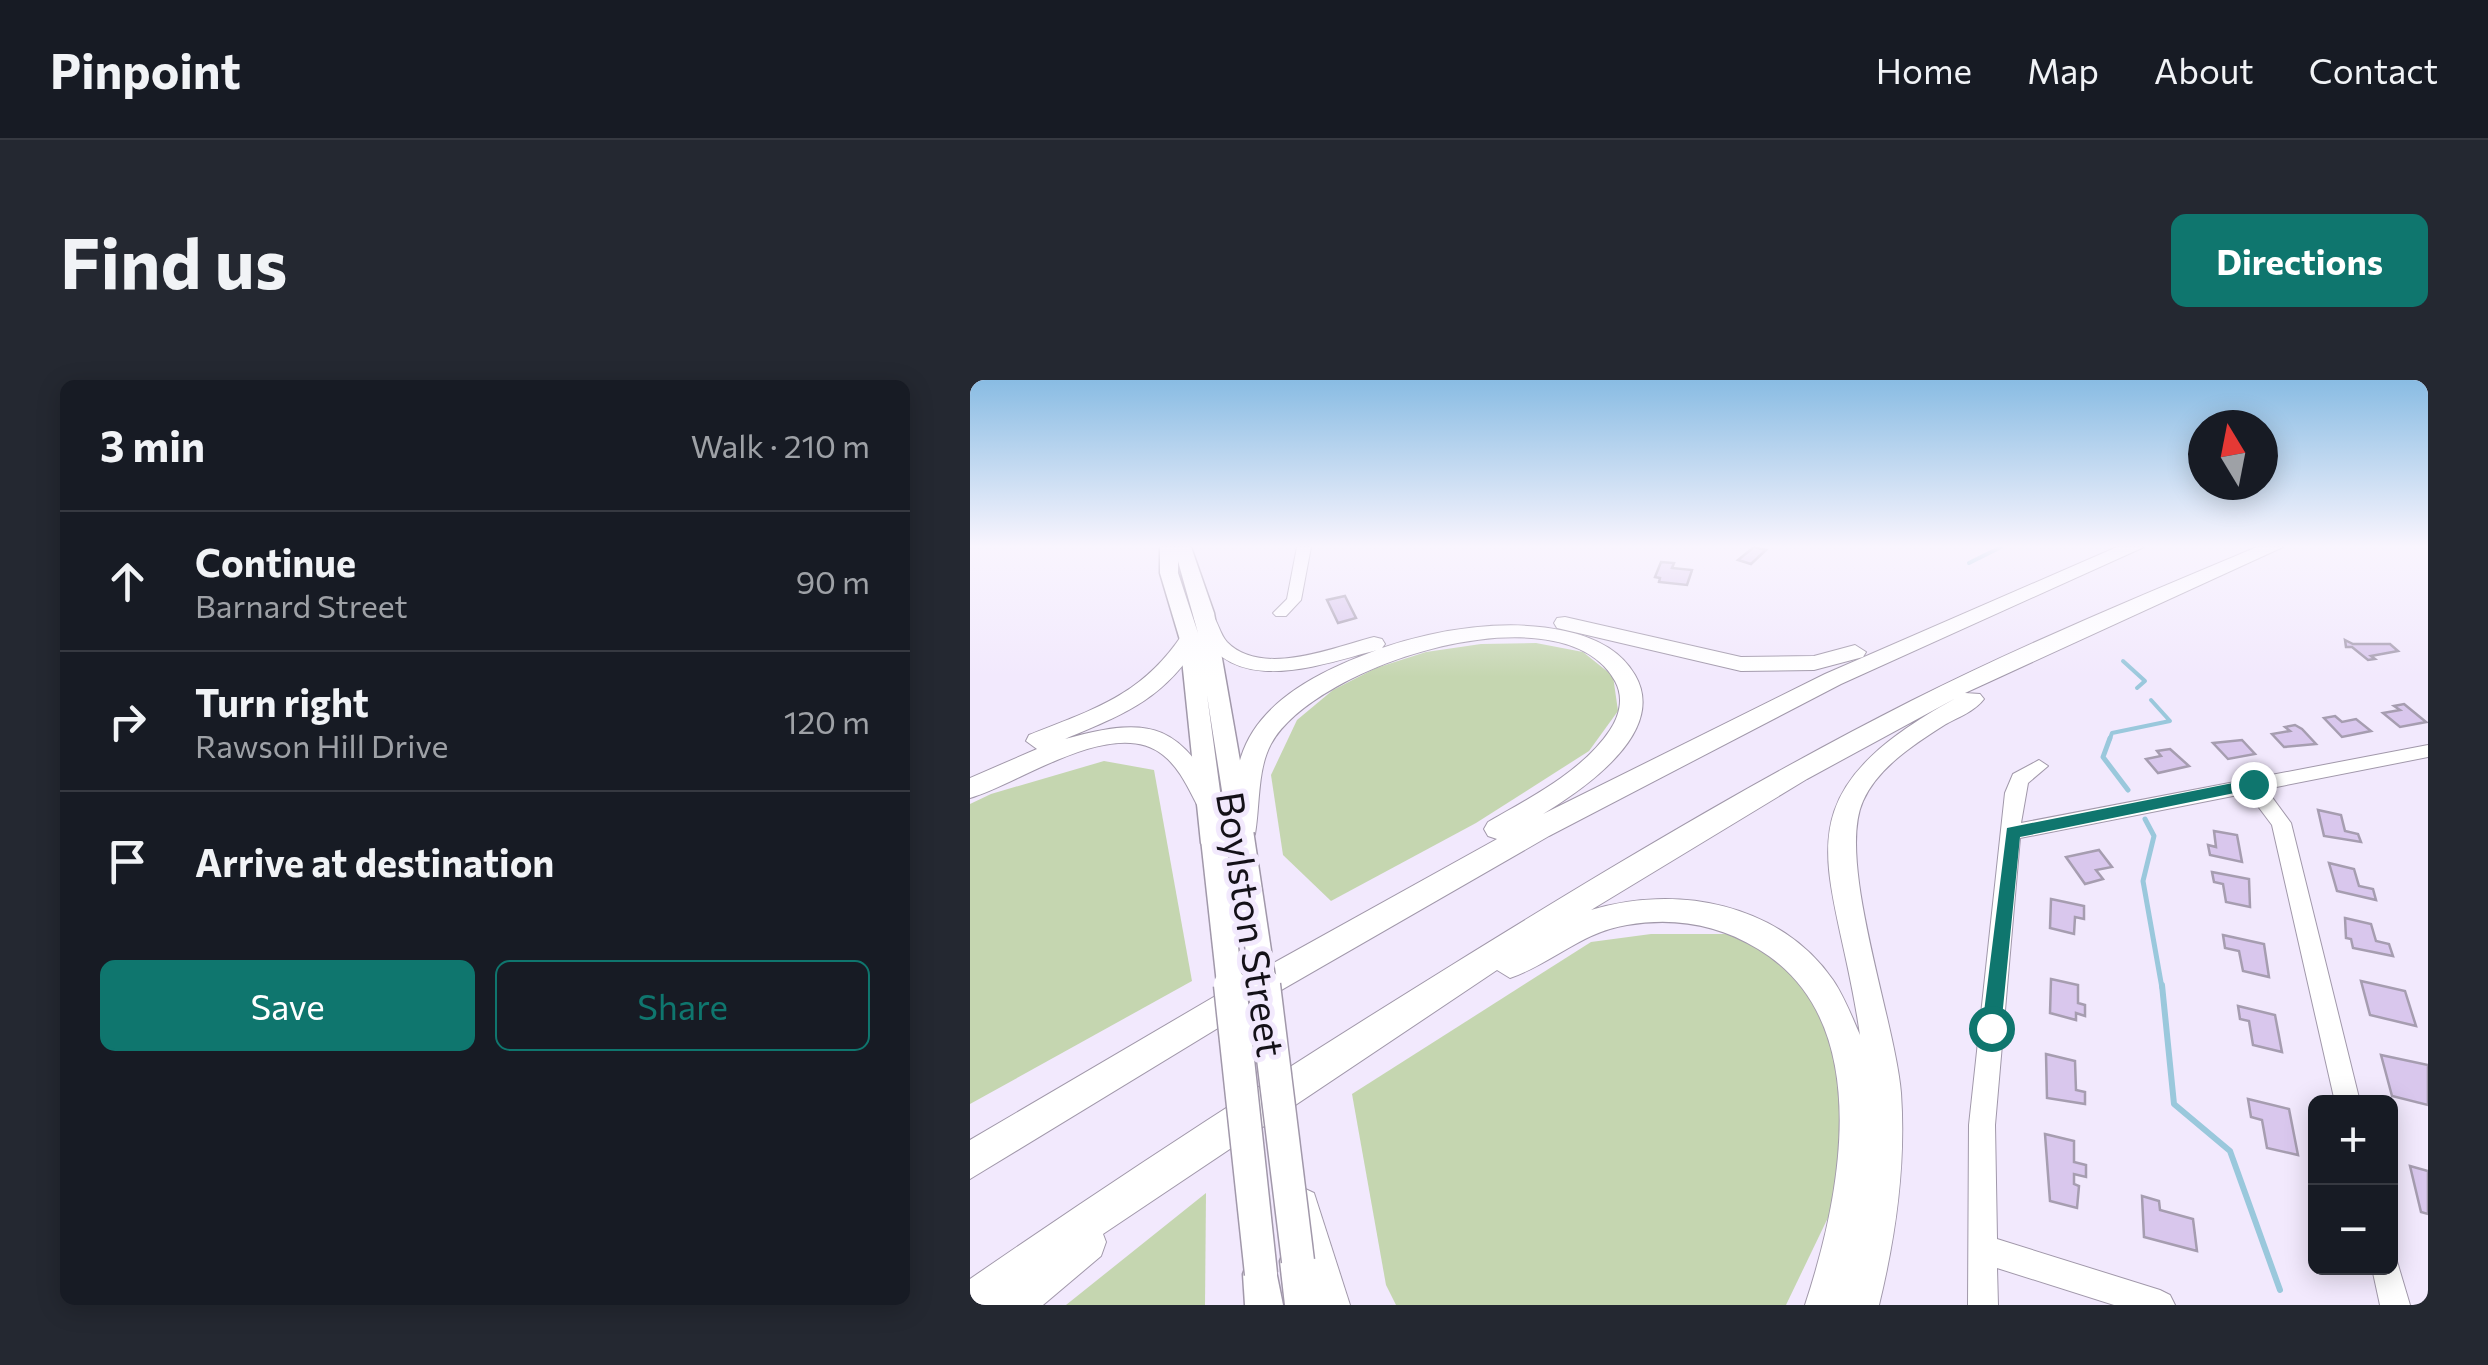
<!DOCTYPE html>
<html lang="en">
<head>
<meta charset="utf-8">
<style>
  :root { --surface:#171b24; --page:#242831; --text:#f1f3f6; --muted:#9ea1a6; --line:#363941; --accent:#0f766e }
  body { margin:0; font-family:Commissioner,sans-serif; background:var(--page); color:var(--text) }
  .controls { position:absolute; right:30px; bottom:30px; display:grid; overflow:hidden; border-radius:15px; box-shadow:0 5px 25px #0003 }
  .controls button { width:90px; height:90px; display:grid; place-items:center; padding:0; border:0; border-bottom:2px solid var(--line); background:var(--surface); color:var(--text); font:50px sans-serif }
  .compass { position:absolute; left:1218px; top:30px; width:90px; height:90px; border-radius:50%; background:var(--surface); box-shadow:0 5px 25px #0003; rotate:350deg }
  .stop { position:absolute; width:30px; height:30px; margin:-22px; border:8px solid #0f766e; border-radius:50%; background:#fff }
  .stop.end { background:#0f766e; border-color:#fff; box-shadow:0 2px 10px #0008 }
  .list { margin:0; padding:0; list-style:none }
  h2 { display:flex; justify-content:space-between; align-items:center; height:130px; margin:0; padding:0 40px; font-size:42px }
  h2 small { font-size:32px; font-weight:400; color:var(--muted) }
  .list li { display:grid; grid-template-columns:65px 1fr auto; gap:30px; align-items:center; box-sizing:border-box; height:140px; padding:0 40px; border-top:2px solid var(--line) }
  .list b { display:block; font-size:38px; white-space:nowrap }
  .list p { margin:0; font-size:32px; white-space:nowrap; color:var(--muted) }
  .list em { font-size:32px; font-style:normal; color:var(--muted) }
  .actions { display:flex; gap:20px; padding:30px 40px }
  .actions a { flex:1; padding:22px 0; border:2px solid var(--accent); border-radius:15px; text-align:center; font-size:35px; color:var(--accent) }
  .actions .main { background:var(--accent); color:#fff }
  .icon { flex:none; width:55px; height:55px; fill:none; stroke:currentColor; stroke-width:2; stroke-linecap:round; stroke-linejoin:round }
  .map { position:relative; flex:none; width:1458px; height:925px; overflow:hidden; border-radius:15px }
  header { display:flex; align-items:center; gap:60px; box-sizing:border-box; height:140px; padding:0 50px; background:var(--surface); border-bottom:2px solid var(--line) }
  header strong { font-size:48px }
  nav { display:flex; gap:55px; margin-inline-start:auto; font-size:35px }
  .intro { display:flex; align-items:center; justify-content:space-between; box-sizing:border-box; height:240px; padding:0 60px }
  h1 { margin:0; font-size:70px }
  .button { padding:25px 45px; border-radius:15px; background:var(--accent); color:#fff; font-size:35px; font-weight:700 }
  main { display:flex; gap:60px; padding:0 60px }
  aside { flex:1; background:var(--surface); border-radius:15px; box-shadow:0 5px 25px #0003 }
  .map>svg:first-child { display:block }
</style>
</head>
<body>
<header>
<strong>Pinpoint</strong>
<nav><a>Home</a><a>Map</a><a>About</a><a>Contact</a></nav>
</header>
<div class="intro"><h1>Find us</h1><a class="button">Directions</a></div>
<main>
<aside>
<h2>3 min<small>Walk · 210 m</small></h2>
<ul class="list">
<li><svg class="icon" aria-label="ahead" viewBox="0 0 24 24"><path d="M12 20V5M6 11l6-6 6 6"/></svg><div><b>Continue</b><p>Barnard Street</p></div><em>90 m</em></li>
<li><svg class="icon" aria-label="right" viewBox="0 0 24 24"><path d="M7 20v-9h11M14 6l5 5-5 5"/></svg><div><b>Turn right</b><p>Rawson Hill Drive</p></div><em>120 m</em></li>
<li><svg class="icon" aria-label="arrive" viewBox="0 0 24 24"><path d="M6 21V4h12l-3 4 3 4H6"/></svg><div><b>Arrive at destination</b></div></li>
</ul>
<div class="actions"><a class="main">Save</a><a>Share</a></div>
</aside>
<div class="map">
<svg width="1458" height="925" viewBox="0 0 1458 925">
  <rect width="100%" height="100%" fill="#f2e9fd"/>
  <g fill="#c5d6b0">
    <path d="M566,263L613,272L643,296L648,331L619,371L506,443L361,521L313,475L301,395L327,340L363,310L406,288L456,272L511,264Z"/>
    <path d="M134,381L184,390L222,601L0,724V424L21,414Z"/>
    <path d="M681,554H757L813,579L858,645L872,731L866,821L816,925H426L416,905L382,714L621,562Z"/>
    <path d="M236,813L235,925H96Z"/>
  </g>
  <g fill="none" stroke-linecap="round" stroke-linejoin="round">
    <g stroke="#9ac8dc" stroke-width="4">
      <path d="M999,183L1031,167"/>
      <path d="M1153,281L1175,301L1167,308"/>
      <path d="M1139,361L1142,353L1200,341L1181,320"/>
    </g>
    <g stroke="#9ac8dc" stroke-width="5">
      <path d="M1140,358L1133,377L1158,410"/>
      <path d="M1175,439L1184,456L1173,501L1192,608"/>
    </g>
    <path stroke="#9ac8dc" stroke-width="6" d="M1192,605L1204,724L1260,771L1310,910"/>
  </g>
  <g fill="#d9c7ed" stroke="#a69db0" stroke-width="2.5">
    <path d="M784,167L796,170L781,184L768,180Z"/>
    <path d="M691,182L704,183L702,188L722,190L717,205L689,202L690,198L685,197Z"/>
    <path d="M375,216L386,238L368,243L357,220Z"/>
    <path d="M1375,260L1383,264H1420L1428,271L1401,276L1405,279L1398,280L1382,267H1376Z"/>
    <path d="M1434,324L1456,342L1430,347L1413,333L1430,330L1424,326Z"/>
    <path d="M1365,336L1372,342L1386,339L1401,351L1372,357L1354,338Z"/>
    <path d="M1325,345L1332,349L1346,364L1314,367L1302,354L1320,351L1315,347Z"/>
    <path d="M1272,360L1285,374L1258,379L1243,363Z"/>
    <path d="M1200,369L1219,386L1188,393L1176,379L1191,376L1187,371Z"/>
    <path d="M1348,430L1371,435L1375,451L1388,454L1391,462L1354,456Z"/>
    <path d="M1244,451L1267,455L1272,482L1240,475L1238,465L1246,467Z"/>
    <path d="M1129,470L1142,487L1126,490L1133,499L1115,504L1096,477Z"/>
    <path d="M1359,483L1384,489L1389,506L1403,509L1406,520L1367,511Z"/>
    <path d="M1242,492L1279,499L1280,527L1256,522L1253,504L1244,502Z"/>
    <path d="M1081,519L1114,526V539L1105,537L1104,554L1080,548Z"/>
    <path d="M1375,538L1401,544L1406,561L1419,564L1423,576L1383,568L1381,559L1376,558Z"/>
    <path d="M1253,555L1294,564L1299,597L1273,591L1269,571L1255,568Z"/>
    <path d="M1081,599L1108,605V623L1115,625V636L1106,633V640L1080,633Z"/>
    <path d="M1391,601L1435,611L1446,646L1400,635Z"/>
    <path d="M1268,626L1305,635L1312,672L1283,665L1279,641L1270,639Z"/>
    <path d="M1076,674L1105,681L1106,710L1115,712V724L1077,718Z"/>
    <path d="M1411,675L1458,685V725L1422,716Z"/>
    <path d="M1278,719L1319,729L1328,775L1297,768L1292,740L1281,737Z"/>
    <path d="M1075,754L1104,761V782L1116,785V797L1104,794V804L1109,806L1107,828L1080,821Z"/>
    <path d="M1440,786L1458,791V834L1451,832Z"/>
    <path d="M1172,816L1189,821L1190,830L1223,839L1227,871L1174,857Z"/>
  </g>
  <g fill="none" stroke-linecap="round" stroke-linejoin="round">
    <g stroke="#a198aa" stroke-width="2">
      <g id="minor">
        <path d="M327,167H341L331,220L316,236H306L303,233L317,219Z"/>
        <path d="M1458,365V377L1296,409L1321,443L1390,722H1365L1302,445L1278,413L1050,458L1025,745L1027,859L1190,910L1200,915L1205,925H1144L1027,888L1028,925H998L999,745L1035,413L1043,394L1069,380L1078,386L1058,403L1051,443Z"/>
        <path d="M1420,875L1426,878L1440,925H1410L1402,888H1420Z"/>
      </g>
    </g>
    <g stroke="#a198aa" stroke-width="3">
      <g id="major">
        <path d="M190,167H221L244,233L282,449L279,456H261L258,449L237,315L257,463L253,470H235L231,463L210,260L190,193ZM208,181L228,253L208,193Z"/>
        <path d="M328,863L341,868L353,925H315L310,881L315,868Z"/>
        <path d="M291,876L304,881L313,925H275L273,894L278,881Z"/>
      </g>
    </g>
    <g stroke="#a198aa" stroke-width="2">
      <g id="highway">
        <path d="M1147,167H1174L871,304L579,456L294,620L0,799V760L271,601L527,459L518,456L514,449L518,442C560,418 613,391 640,350C650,335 654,317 645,301C593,206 345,284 301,364C287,390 290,426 285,454L281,461L271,464L261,461L257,454C263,429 263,402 271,377C289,319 355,289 407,270C343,287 255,320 224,238L228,234H242C248,242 250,254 257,262C292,298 364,267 404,257L412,259L415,264L412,268C468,249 537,238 595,251C623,257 650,269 665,295C698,352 615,408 573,434L855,294Z"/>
        <path d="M1287,167H1313L995,313L1010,314L1014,319C1005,331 989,337 976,344C946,363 908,387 893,421C866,480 925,640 931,713C936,785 926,855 909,925H835C871,816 907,640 788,569C747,544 704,537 657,545C612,552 581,584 540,598L527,590L133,854L136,862L131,876L73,925H0V899C158,790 319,686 482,585C632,492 783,401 941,321C1054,264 1170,216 1287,167ZM986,318C798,421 866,484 890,655C882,637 874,616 863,600C810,523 706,504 621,530L837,399Z"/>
        <path d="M595,237L771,277L844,276L885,265L896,272L893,277L844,290L771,291L587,248L584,243L587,238Z"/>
        <path d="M220,253L231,260C194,319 157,333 95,359C184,334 211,345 254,427L250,434H232C220,413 212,390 193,375C144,335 49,404 0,418V398L67,369L56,361L59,355C124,329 171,316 212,255Z"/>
        <path d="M331,807L344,813L380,925H340L312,826L318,813Z"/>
      </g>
    </g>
    <use href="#minor" fill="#fff" fill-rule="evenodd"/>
    <use href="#major" fill="#fff" fill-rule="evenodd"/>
    <use href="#highway" fill="#fff" fill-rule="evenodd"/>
    <g stroke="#a198aa" stroke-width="28" stroke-linecap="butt">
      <g id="major-bridge-far1">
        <path d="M271,454L294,608"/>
        <path d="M244,463L260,608"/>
      </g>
    </g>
    <g stroke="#a198aa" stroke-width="35" stroke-linecap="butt">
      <g id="major-bridge">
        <path d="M260,605L291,894"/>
        <path d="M294,605L328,881"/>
      </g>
    </g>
    <use href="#major-bridge-far1" stroke="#fff" stroke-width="25"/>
    <use href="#major-bridge" stroke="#fff" stroke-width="32"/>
  </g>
  <linearGradient id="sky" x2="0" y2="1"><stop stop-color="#89bce3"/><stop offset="0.56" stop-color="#f9f5fe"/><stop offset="1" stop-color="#f9f5fe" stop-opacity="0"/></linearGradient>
  <rect width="1458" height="297" fill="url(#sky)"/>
  <path fill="#0f766e" d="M1283,399L1289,401V408L1050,457L1031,648L1021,656L1014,654L1012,648L1037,448Z"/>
  <g text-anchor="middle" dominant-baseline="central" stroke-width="10" stroke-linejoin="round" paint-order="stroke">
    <g font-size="38" fill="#141118" stroke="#f2e9fd">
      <text transform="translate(282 544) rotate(81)">Boylston Street</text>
    </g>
  </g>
</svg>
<div class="controls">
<button>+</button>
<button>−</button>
</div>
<svg class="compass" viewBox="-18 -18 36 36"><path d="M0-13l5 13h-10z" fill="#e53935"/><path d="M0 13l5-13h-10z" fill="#9ea1a6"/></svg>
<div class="stop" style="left:1021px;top:648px"></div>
<div class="stop end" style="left:1283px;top:404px"></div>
</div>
</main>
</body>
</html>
